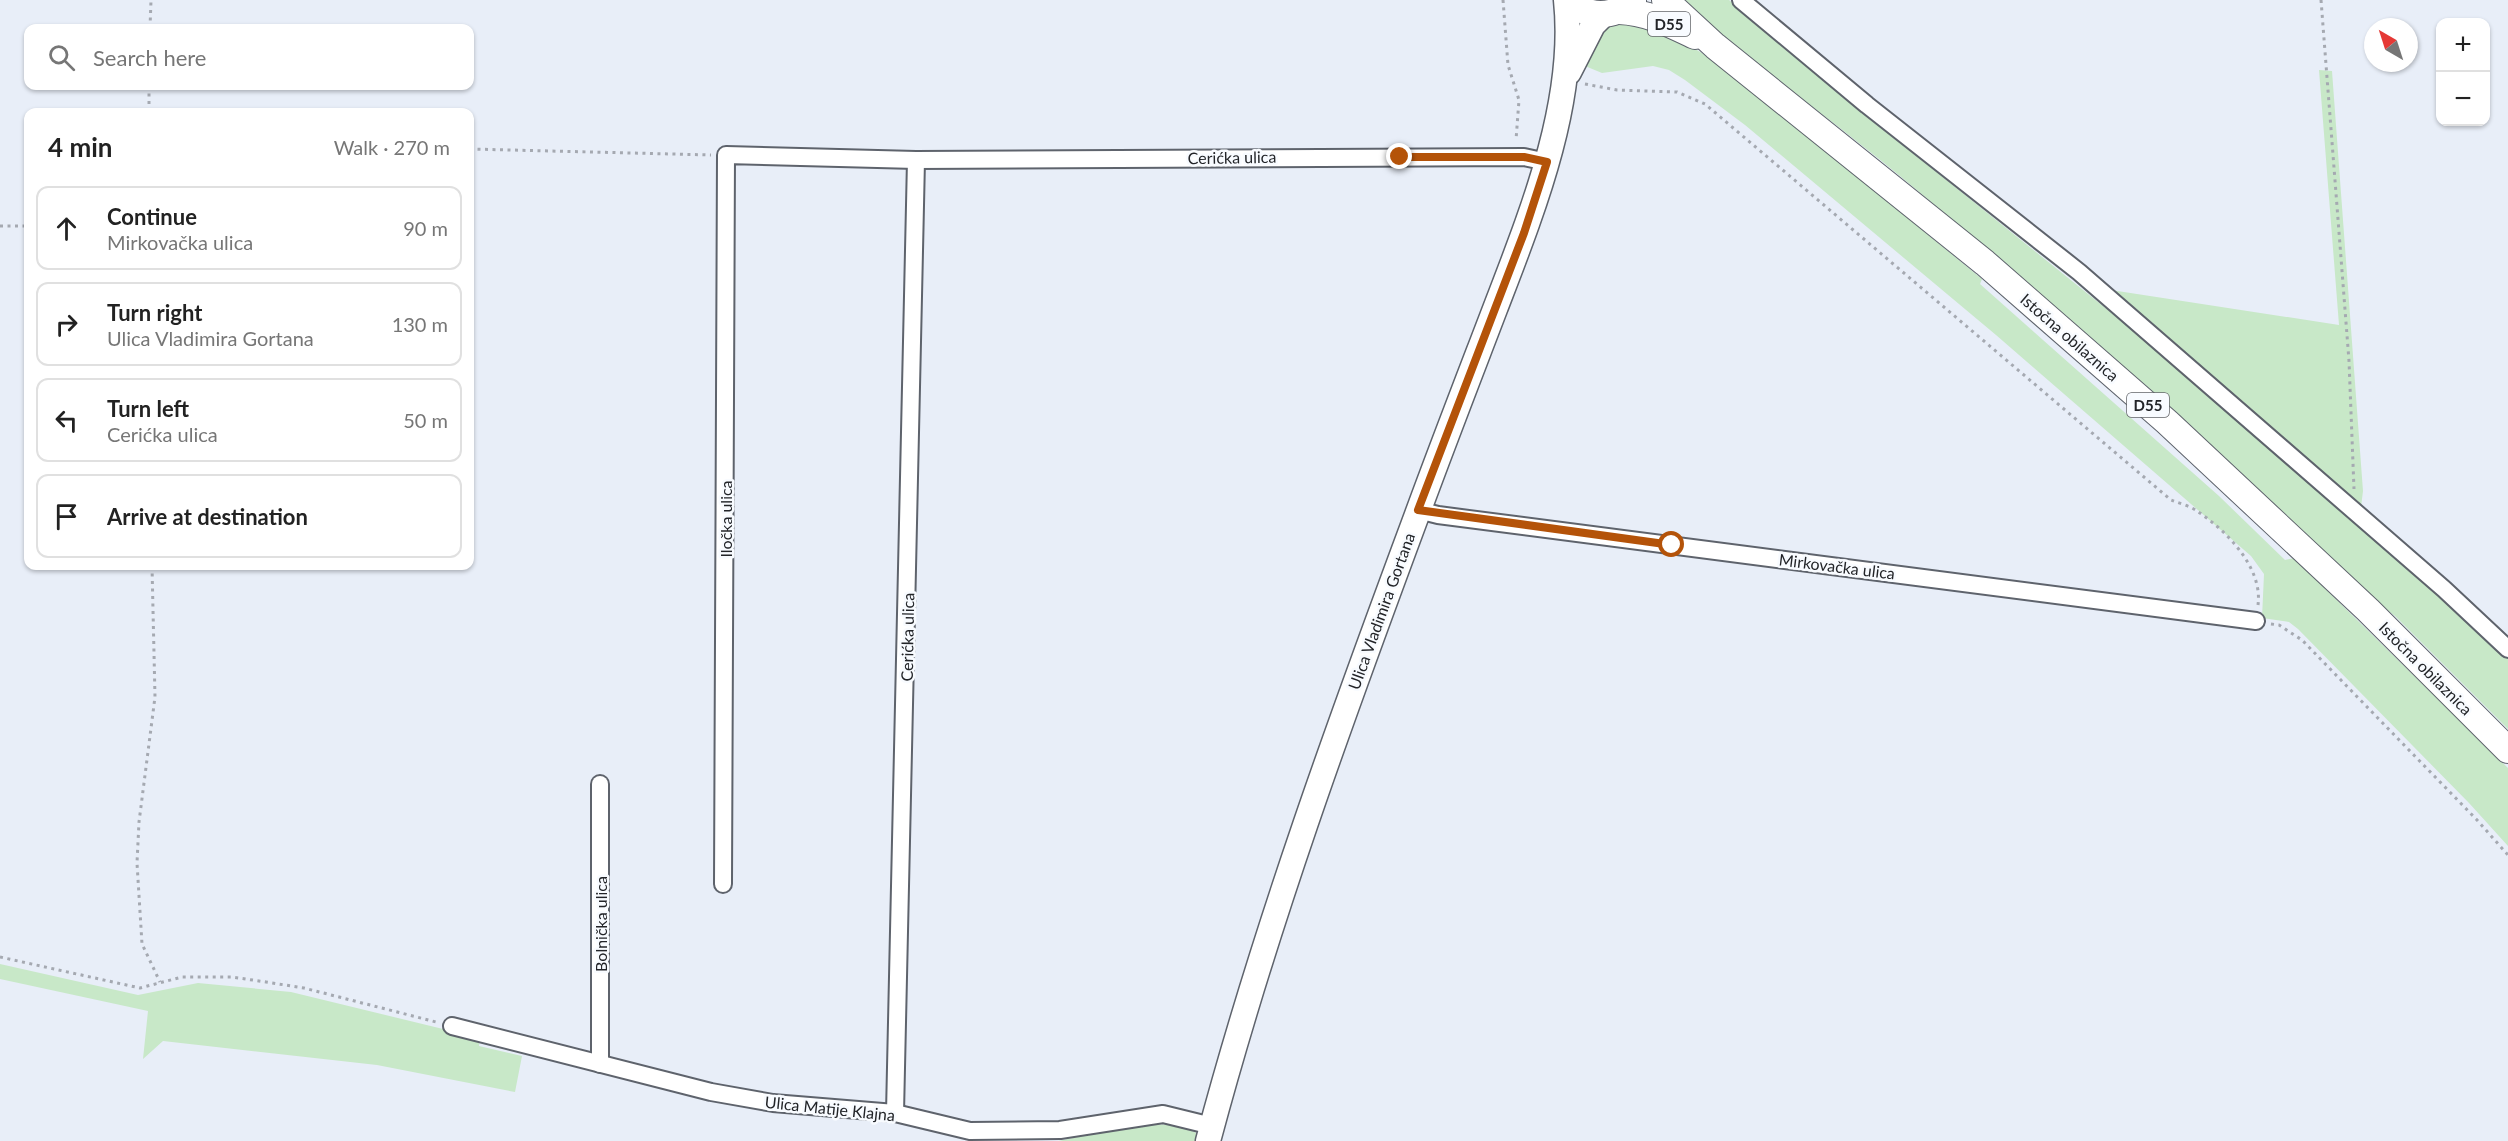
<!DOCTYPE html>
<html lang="en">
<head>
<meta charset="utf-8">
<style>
  :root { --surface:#fff; --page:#f2f2f2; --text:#222; --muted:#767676; --line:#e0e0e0 }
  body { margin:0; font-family:Lato,sans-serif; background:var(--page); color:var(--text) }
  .controls { position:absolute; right:18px; top:18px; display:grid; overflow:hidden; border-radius:12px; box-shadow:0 2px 4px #0004 }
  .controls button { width:54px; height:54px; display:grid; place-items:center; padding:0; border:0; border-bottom:2px solid var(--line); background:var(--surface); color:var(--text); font:30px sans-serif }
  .compass { position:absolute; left:2364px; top:18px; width:54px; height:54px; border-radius:50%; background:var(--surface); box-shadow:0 2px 4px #0004; rotate:321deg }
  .stop { position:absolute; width:18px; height:18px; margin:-14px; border:4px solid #b45309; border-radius:50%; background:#fff }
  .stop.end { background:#b45309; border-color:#fff; box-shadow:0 2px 6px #0008 }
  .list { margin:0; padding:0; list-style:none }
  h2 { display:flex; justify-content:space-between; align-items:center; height:78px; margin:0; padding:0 24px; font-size:26px }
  h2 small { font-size:20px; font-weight:400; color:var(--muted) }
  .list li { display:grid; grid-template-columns:39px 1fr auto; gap:18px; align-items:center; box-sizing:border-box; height:84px; margin:0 12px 12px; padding:0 12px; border:2px solid var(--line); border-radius:12px }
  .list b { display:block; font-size:22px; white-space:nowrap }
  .list p { margin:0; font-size:20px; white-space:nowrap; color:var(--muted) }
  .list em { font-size:20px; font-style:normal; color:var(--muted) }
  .icon { flex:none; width:33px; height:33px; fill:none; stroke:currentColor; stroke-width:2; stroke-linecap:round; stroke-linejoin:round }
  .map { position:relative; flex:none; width:2508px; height:1141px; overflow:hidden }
  .search { position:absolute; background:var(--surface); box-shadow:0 2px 4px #0004; left:24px; top:24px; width:450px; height:66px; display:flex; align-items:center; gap:15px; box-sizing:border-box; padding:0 21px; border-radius:12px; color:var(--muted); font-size:22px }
  .panel { position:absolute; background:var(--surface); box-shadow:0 2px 4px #0004; left:24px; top:108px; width:450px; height:462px; border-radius:12px }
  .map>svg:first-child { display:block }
</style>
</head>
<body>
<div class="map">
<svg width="2508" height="1141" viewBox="0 0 2508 1141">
  <rect width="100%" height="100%" fill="#e8eef8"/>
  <g fill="#c8e8c8">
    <path d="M1676,0H1729L1898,141L2139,335L2508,655V729L2395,616L2368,595C2225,465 2085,333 1938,208C1854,135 1762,71 1676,0Z"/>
    <path d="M1621,20L1682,41L1720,64L1982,279L1980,284L2219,496L2285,560L2294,558L2508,768V846L2469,803L2298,629L2289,622L2262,618L2264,574L2251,556L1996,335L1745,125L1685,80L1669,70L1653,66L1602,73L1585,66C1593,43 1597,27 1621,20Z"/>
    <path d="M2319,70L2332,71L2363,491L2361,507L2341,487L2111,290L2339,325Z"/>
    <path d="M0,964L138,995L198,983L291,992L480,1038L479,1046L522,1056L515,1092L377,1065L163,1041L143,1059L148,1011L0,979Z"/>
    <path d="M1143,1124L1181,1125L1200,1135L1198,1141H1058Z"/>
  </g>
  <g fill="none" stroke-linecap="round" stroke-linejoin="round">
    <g stroke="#5e636c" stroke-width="20">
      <g id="minor">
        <path d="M1741,0L1867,105L2079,272L2444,589L2508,649"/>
        <path d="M1418,510L1438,515L2256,621"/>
        <path d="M723,884L726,155L916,160L1524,157L1547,162"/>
        <path d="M452,1026L711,1092L773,1103L895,1113L970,1131L1060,1130L1163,1114L1212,1126"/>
        <path d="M600,1064V784"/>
        <path d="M895,1113L916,160"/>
      </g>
    </g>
    <g stroke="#5e636c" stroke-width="27">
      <g id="secondary">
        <path d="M1569,72L1593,25L1604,14"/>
        <path d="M1208,1141C1265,927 1341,719 1418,512C1443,444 1469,377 1495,309C1531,215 1577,103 1566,0"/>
      </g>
    </g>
    <g stroke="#5e636c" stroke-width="28">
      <g id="primary">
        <path d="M1569,0C1588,19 1613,18 1633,1"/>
        <path d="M1665,0L1715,46L1985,263L2167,422L2368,610L2508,750"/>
        <path d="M1619,11C1647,12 1670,24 1695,36"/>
      </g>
    </g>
    <g stroke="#a5a9b1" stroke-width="3" stroke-dasharray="3 4.5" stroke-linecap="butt">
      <path d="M1503,0L1508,65L1519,100L1516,140"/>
      <path d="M2321,0L2349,361L2354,489"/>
      <path d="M150,28L151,0"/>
      <path d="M1585,84L1617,90L1677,92L1705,104L2171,500C2179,503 2190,506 2197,511C2227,531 2263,568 2258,605"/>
      <path d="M149,86V112"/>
      <path d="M470,149L711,155"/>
      <path d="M0,226H28"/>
      <path d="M152,566L155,697L139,822L137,863L142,944L160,982"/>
      <path d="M2271,624L2279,625L2302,640L2477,820L2508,855"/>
      <path d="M0,957L140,988L182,977H232L266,982L304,988L436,1022"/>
    </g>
    <use href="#minor" stroke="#fff" stroke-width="16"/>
    <use href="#secondary" stroke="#fff" stroke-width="24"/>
    <use href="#primary" stroke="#fff" stroke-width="26"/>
  </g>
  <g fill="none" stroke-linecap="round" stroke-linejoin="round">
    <path stroke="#b45309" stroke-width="8" d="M1400,157H1524L1547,162L1524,233L1418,510L1672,545"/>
  </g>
  <g text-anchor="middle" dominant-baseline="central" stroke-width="5" stroke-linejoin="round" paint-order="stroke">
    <g fill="#f8fbff" stroke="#626468" stroke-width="1.5">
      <rect x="1648" y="12" width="42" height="24" rx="4.5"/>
      <rect x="2127" y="393" width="42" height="24" rx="4.5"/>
    </g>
    <g font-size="15" font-weight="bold" fill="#222428">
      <text x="1669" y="24">D55</text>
      <text x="2148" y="405">D55</text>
    </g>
    <g font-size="16" fill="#222428" stroke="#f8fbff">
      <text transform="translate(1232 157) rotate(-1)">Cerićka ulica</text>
      <text transform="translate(2070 337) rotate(41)">Istočna obilaznica</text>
      <text transform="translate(725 519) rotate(-90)">Iločka ulica</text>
      <text transform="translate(1837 566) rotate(7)">Mirkovačka ulica</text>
      <text transform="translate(1381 611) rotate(-70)">Ulica Vladimira Gortana</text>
      <text transform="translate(907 637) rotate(-89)">Cerićka ulica</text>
      <text transform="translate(2426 668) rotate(45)">Istočna obilaznica</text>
      <text transform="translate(600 924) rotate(-90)">Bolnička ulica</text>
      <text transform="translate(830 1108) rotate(6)">Ulica Matije Klajna</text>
    </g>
  </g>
</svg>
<div class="controls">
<button>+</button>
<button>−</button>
</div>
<svg class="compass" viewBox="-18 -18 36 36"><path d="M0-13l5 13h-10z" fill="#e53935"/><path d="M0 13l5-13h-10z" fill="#767676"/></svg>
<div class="stop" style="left:1672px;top:545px"></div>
<div class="stop end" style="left:1400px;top:157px"></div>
<div class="search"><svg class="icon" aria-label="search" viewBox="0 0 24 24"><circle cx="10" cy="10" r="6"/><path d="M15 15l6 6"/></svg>Search here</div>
<section class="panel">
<h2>4 min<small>Walk · 270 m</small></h2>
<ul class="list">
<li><svg class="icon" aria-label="ahead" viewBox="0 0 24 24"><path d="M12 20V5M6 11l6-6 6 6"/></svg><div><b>Continue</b><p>Mirkovačka ulica</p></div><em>90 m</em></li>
<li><svg class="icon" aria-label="right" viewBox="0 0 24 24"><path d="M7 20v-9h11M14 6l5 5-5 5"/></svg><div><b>Turn right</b><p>Ulica Vladimira Gortana</p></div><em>130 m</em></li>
<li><svg class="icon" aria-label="left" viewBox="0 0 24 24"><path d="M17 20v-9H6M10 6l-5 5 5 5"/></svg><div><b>Turn left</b><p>Cerićka ulica</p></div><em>50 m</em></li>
<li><svg class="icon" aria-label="arrive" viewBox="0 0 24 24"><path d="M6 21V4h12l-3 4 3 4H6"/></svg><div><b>Arrive at destination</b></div></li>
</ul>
</section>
</div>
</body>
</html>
